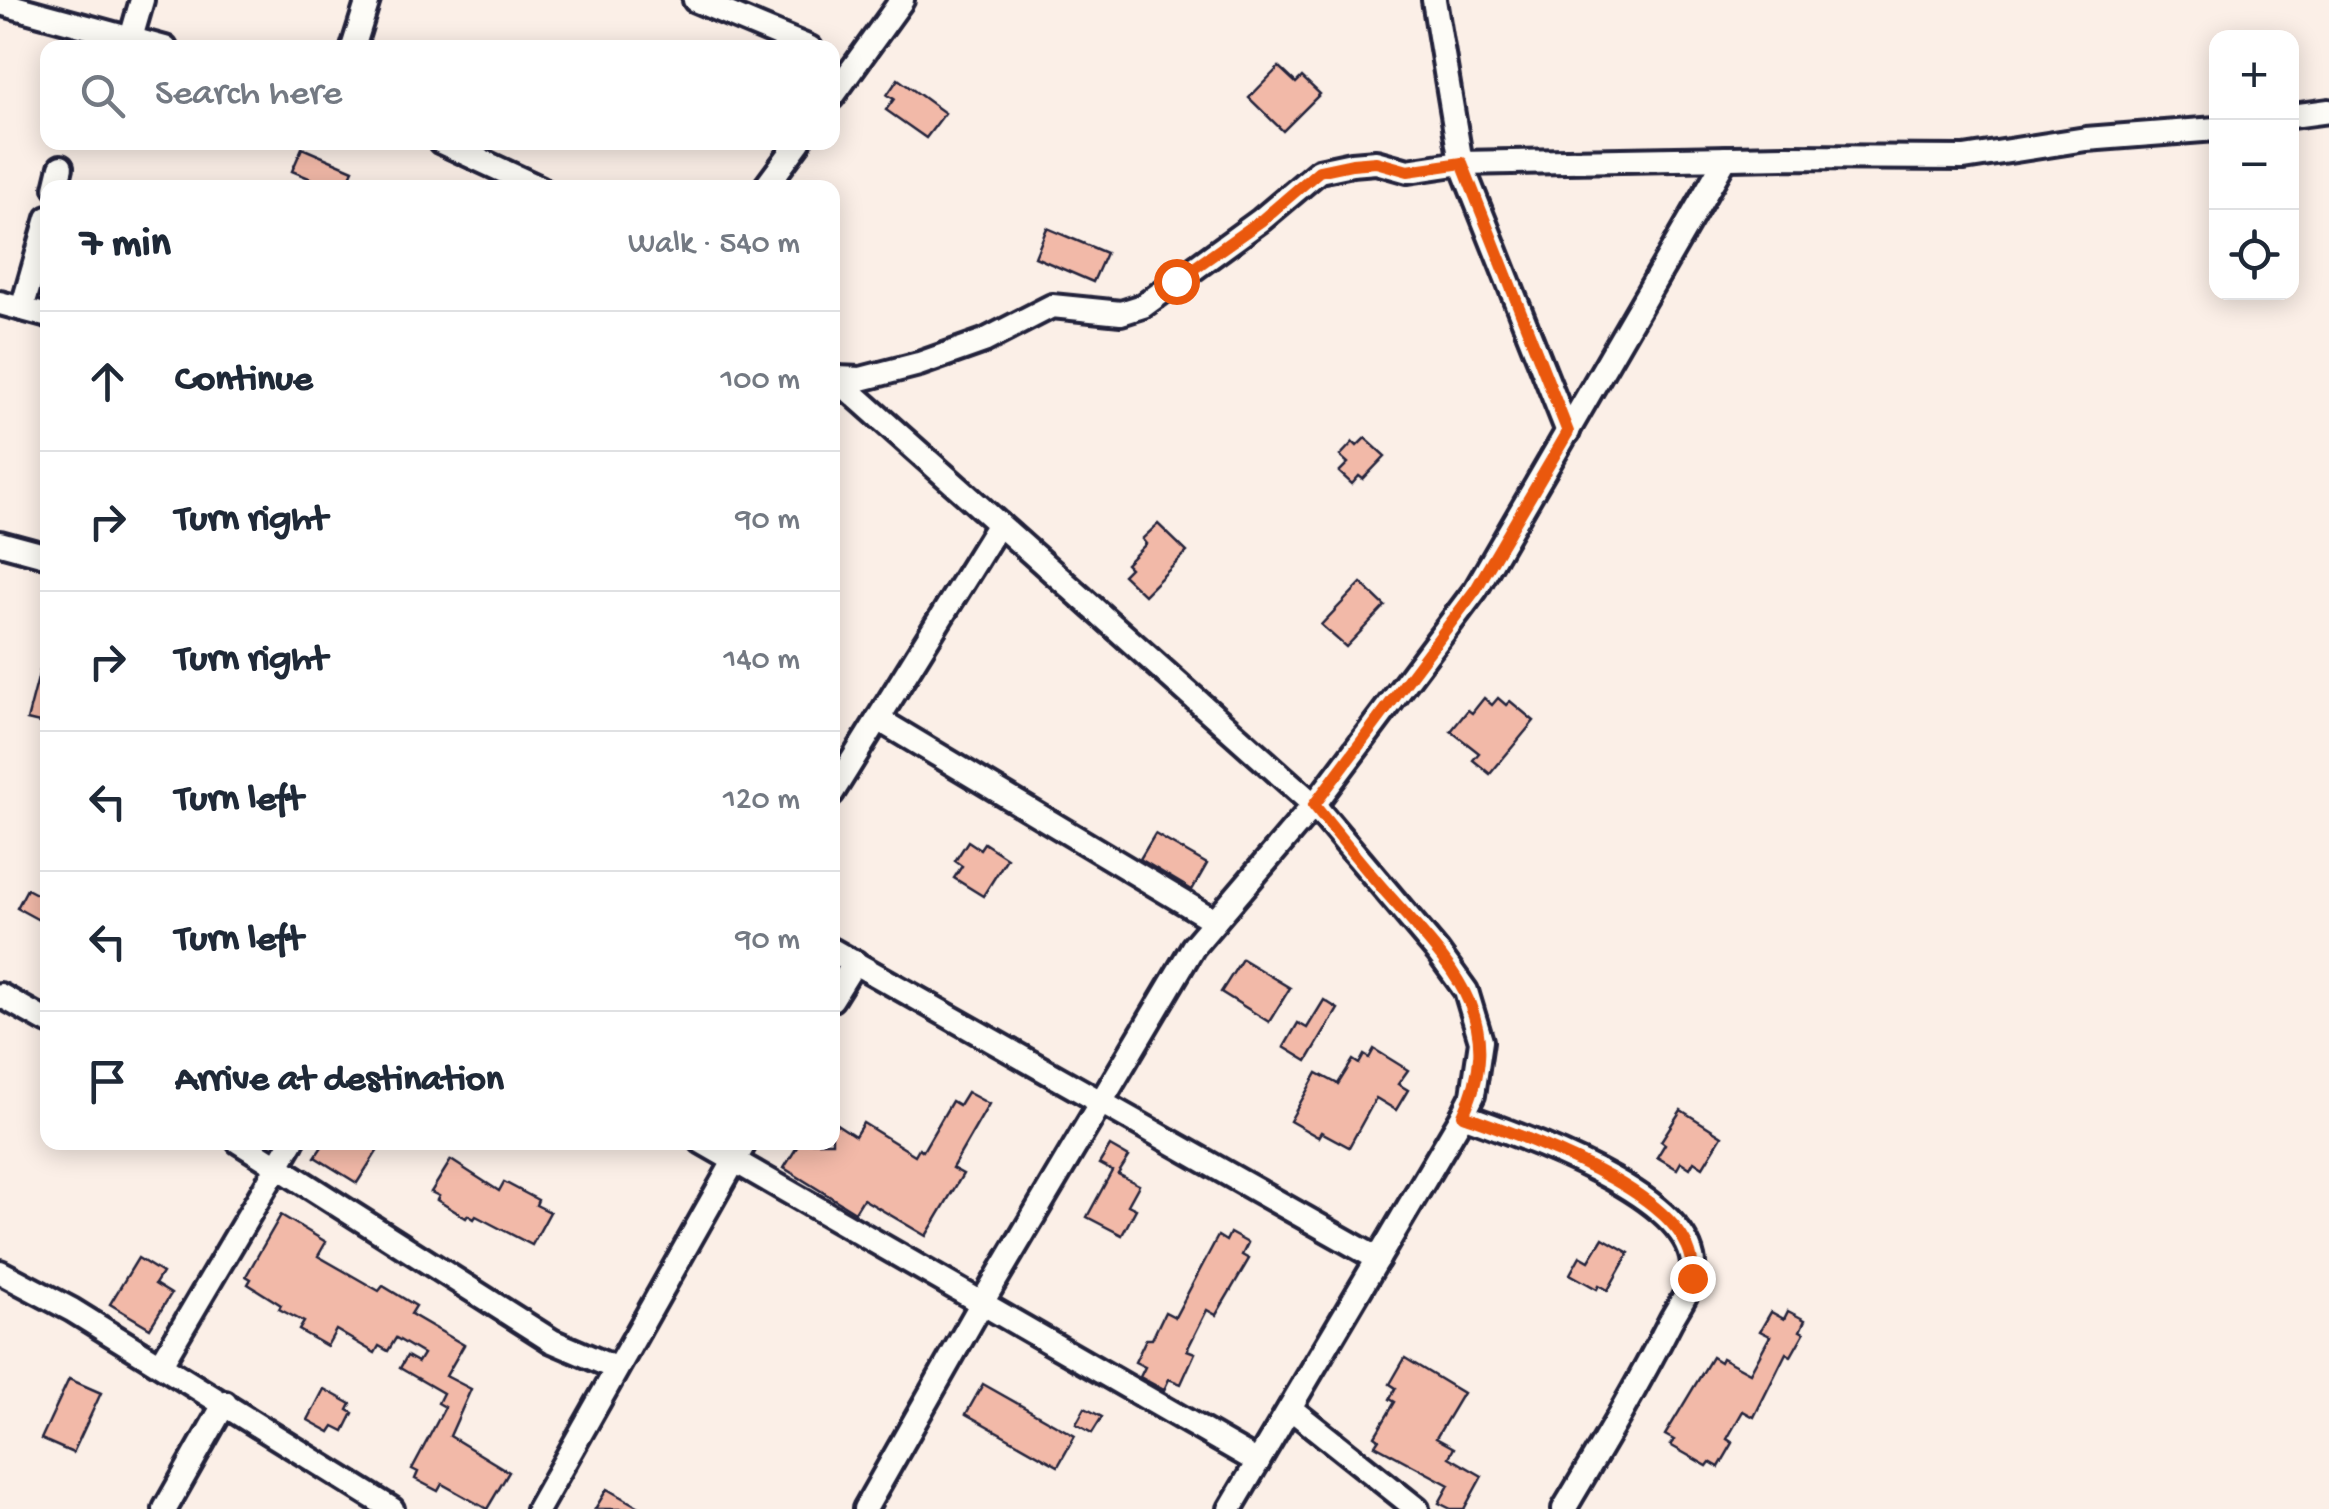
<!DOCTYPE html>
<html lang="en">
<head>
<meta charset="utf-8">
<style>
  :root { --surface:#fff; --page:#f6f6f7; --text:#1f2937; --muted:#747a83; --line:#e0e1e3 }
  body { margin:0; font-family:"Gochi Hand",sans-serif; background:var(--page); color:var(--text) }
  .controls { position:absolute; right:30px; top:30px; display:grid; overflow:hidden; border-radius:20px; box-shadow:0 5px 25px #0003 }
  .controls button { width:90px; height:90px; display:grid; place-items:center; padding:0; border:0; border-bottom:2px solid var(--line); background:var(--surface); color:var(--text); font:50px sans-serif }
  .stop { position:absolute; width:30px; height:30px; margin:-22px; border:8px solid #ea580c; border-radius:50%; background:#fff }
  .stop.end { background:#ea580c; border-color:#fff; box-shadow:0 2px 10px #0008 }
  .list { margin:0; padding:0; list-style:none }
  h2 { display:flex; justify-content:space-between; align-items:center; height:130px; margin:0; padding:0 40px; font-size:42px }
  h2 small { font-size:32px; font-weight:400; color:var(--muted) }
  .list li { display:grid; grid-template-columns:65px 1fr auto; gap:30px; align-items:center; box-sizing:border-box; height:140px; padding:0 40px; border-top:2px solid var(--line) }
  .list b { display:block; font-size:38px; white-space:nowrap }
  .list em { font-size:32px; font-style:normal; color:var(--muted) }
  .icon { flex:none; width:55px; height:55px; fill:none; stroke:currentColor; stroke-width:2; stroke-linecap:round; stroke-linejoin:round }
  .map { position:relative; flex:none; width:2329px; height:1509px; overflow:hidden }
  .search { position:absolute; background:var(--surface); box-shadow:0 5px 25px #0003; left:40px; top:40px; width:800px; height:110px; display:flex; align-items:center; gap:25px; box-sizing:border-box; padding:0 35px; border-radius:20px; color:var(--muted); font-size:38px }
  .panel { position:absolute; background:var(--surface); box-shadow:0 5px 25px #0003; left:40px; top:180px; width:800px; height:970px; border-radius:20px }
  .map>svg:first-child { display:block }
</style>
</head>
<body>
<div class="map">
<svg width="2329" height="1509" viewBox="0 0 2329 1509">
  <rect width="100%" height="100%" fill="#fbefe7"/>
  <filter id="ink" filterUnits="userSpaceOnUse"><feTurbulence type="fractalNoise" baseFrequency=".01" numOctaves="2"/><feDisplacementMap in="SourceGraphic" scale="20" xChannelSelector="R" yChannelSelector="G"/><feConvolveMatrix kernelMatrix="1 2 1 2 8 2 1 2 1" color-interpolation-filters="sRGB"/></filter>
  <g filter="url(#ink)">
    <g fill="#f2b9a8" stroke="#22223b" stroke-width="2.5">
      <path d="M1279,67L1296,83L1302,77L1320,94L1283,131L1249,98Z"/>
      <path d="M898,79L945,113L926,138L886,110L894,99L887,95Z"/>
      <path d="M302,148L353,170L345,188H333L292,171Z"/>
      <path d="M1047,228L1106,253L1093,282L1035,257Z"/>
      <path d="M1365,438L1385,456L1363,479L1359,476L1352,484L1339,472L1348,463L1340,456L1353,442L1357,446Z"/>
      <path d="M1158,524L1187,552L1144,595L1123,575L1130,568L1126,564L1146,544L1142,539Z"/>
      <path d="M1361,583L1385,606L1346,647L1321,625Z"/>
      <path d="M42,663L48,664V725L27,720Z"/>
      <path d="M1484,698L1492,705L1498,698L1506,705L1510,701L1534,721L1490,774L1473,760L1479,753L1451,731L1468,710L1472,713Z"/>
      <path d="M1155,834L1207,864L1192,890L1140,859Z"/>
      <path d="M968,841L980,849L984,843L1007,858L983,896L954,878L962,866L955,861Z"/>
      <path d="M27,889L48,900V925L17,908Z"/>
      <path d="M1242,959L1290,988L1269,1022L1221,992Z"/>
      <path d="M1324,1000L1338,1009L1307,1061L1284,1047L1298,1023L1307,1028Z"/>
      <path d="M1374,1049L1408,1070L1398,1084L1408,1090L1396,1110L1376,1098L1349,1147L1321,1132L1318,1137L1290,1121L1317,1073L1338,1084L1353,1060L1359,1064L1364,1055L1369,1058Z"/>
      <path d="M967,1092L989,1104L952,1168L963,1174L926,1236L863,1199L855,1212L784,1168L800,1142H832V1121L855,1136L863,1123L915,1155L919,1148L923,1151L952,1101L959,1105Z"/>
      <path d="M1681,1110L1722,1136L1703,1167L1694,1161L1690,1168L1681,1162L1677,1169L1657,1157L1665,1144L1661,1141Z"/>
      <path d="M325,1142H383L357,1183L315,1157Z"/>
      <path d="M1110,1146L1129,1157L1118,1174L1139,1185L1128,1205L1136,1209L1122,1235L1087,1217L1112,1171L1099,1164Z"/>
      <path d="M451,1160L499,1191L504,1182L538,1200L536,1205L550,1212L532,1245L476,1216L474,1219L468,1215L466,1218L437,1200L439,1196L431,1192Z"/>
      <path d="M281,1215L326,1242L318,1256L379,1291L383,1286L416,1306L411,1314L464,1345L446,1376L471,1389L450,1436L509,1472L487,1509L442,1484L438,1491L415,1479L418,1472L412,1469L445,1407L438,1403L443,1393L400,1368L407,1356L418,1362L423,1354L396,1338L388,1351L379,1346L375,1353L336,1330L327,1346L299,1330L304,1322L279,1309L281,1305L248,1284L251,1279L246,1276Z"/>
      <path d="M1230,1233L1248,1243L1242,1255L1249,1259L1216,1315L1207,1310L1187,1350L1195,1353L1181,1384L1169,1379L1164,1390L1140,1377L1145,1367L1135,1362L1146,1339H1152L1165,1312L1175,1317L1218,1236L1226,1241Z"/>
      <path d="M1603,1238L1629,1253L1608,1290L1599,1285L1597,1289L1570,1274L1580,1256L1589,1261Z"/>
      <path d="M138,1258L162,1273L155,1284L171,1294L150,1328L110,1304Z"/>
      <path d="M1788,1311L1805,1320L1800,1331L1804,1333L1791,1356L1786,1353L1754,1417L1743,1411L1727,1439L1733,1443L1719,1467L1710,1462L1707,1466L1670,1445L1674,1440L1665,1435L1712,1357L1720,1362L1722,1358L1750,1373L1770,1336L1760,1331L1771,1312L1784,1319Z"/>
      <path d="M1405,1358L1463,1393L1436,1438L1454,1448L1449,1457L1482,1476L1464,1509H1451L1439,1503L1449,1485L1375,1445L1379,1439L1375,1436L1395,1402L1390,1399L1396,1388L1390,1384Z"/>
      <path d="M69,1379L101,1393L73,1453L41,1439Z"/>
      <path d="M983,1384L1075,1436L1058,1466L966,1414Z"/>
      <path d="M324,1389L351,1404L348,1410L353,1413L344,1431L334,1426L330,1432L308,1420Z"/>
      <path d="M1085,1408L1102,1417L1092,1433L1076,1424Z"/>
      <path d="M607,1489L642,1509H595Z"/>
    </g>
    <g fill="none" stroke-linecap="round" stroke-linejoin="round">
      <g stroke="#22223b" stroke-width="30">
        <g id="street">
          <path d="M695,0L810,48"/>
          <path d="M1434,0L1461,163L1568,432"/>
          <path d="M0,3L165,48"/>
          <path d="M131,38L142,0"/>
          <path d="M353,48L368,0"/>
          <path d="M832,97L902,0"/>
          <path d="M2292,116L2329,111"/>
          <path d="M441,142L540,188"/>
          <path d="M56,188L61,167"/>
          <path d="M765,188L799,142"/>
          <path d="M0,303L48,316"/>
          <path d="M22,309L48,218"/>
          <path d="M832,375L1314,805L1438,952L1466,991L1481,1041L1473,1095L1463,1115L1230,1509"/>
          <path d="M836,378L861,379L919,364L984,341L1052,306L1121,313L1143,306L1261,220L1319,171L1352,164L1376,162L1408,171L1461,163L1784,157L1964,158L2086,139L2216,129"/>
          <path d="M0,543L48,556"/>
          <path d="M878,719L1215,921"/>
          <path d="M832,793L999,524"/>
          <path d="M832,950L1378,1259"/>
          <path d="M0,995L48,1022"/>
          <path d="M832,999L855,962"/>
          <path d="M1463,1115C1519,1136 1701,1196 1693,1273C1691,1290 1678,1307 1670,1322C1638,1385 1601,1447 1564,1509"/>
          <path d="M239,1142L552,1341L615,1368"/>
          <path d="M702,1142L1258,1462"/>
          <path d="M0,1272L72,1310L392,1509"/>
          <path d="M161,1364L292,1142"/>
          <path d="M1290,1408L1417,1509"/>
          <path d="M165,1509L225,1403"/>
          <path d="M538,1509L745,1142"/>
          <path d="M865,1509L983,1301L1193,947L1314,805L1476,589L1726,158"/>
        </g>
      </g>
      <use href="#street" stroke="#fdfcf7" stroke-width="22"/>
    </g>
  </g>
  <g fill="none" stroke-linecap="round" stroke-linejoin="round" filter="url(#ink)">
    <path stroke="#ea580c" stroke-width="12" d="M1176,281L1262,220L1319,171L1352,164L1376,162L1408,171L1462,163L1568,432L1476,589L1314,805C1340,837 1365,869 1393,900C1452,967 1508,1021 1463,1115C1521,1136 1705,1197 1692,1278"/>
  </g>
</svg>
<div class="controls">
<button>+</button>
<button>−</button>
<button><svg class="icon" aria-label="locate" viewBox="0 0 24 24"><circle cx="12" cy="12" r="6"/><path d="M12 2v4M12 18v4M2 12h4M18 12h4"/></svg></button>
</div>
<div class="stop" style="left:1176px;top:281px"></div>
<div class="stop end" style="left:1692px;top:1278px"></div>
<div class="search"><svg class="icon" aria-label="search" viewBox="0 0 24 24"><circle cx="10" cy="10" r="6"/><path d="M15 15l6 6"/></svg>Search here</div>
<section class="panel">
<h2>7 min<small>Walk · 540 m</small></h2>
<ul class="list">
<li><svg class="icon" aria-label="ahead" viewBox="0 0 24 24"><path d="M12 20V5M6 11l6-6 6 6"/></svg><div><b>Continue</b></div><em>100 m</em></li>
<li><svg class="icon" aria-label="right" viewBox="0 0 24 24"><path d="M7 20v-9h11M14 6l5 5-5 5"/></svg><div><b>Turn right</b></div><em>90 m</em></li>
<li><svg class="icon" aria-label="right" viewBox="0 0 24 24"><path d="M7 20v-9h11M14 6l5 5-5 5"/></svg><div><b>Turn right</b></div><em>140 m</em></li>
<li><svg class="icon" aria-label="left" viewBox="0 0 24 24"><path d="M17 20v-9H6M10 6l-5 5 5 5"/></svg><div><b>Turn left</b></div><em>120 m</em></li>
<li><svg class="icon" aria-label="left" viewBox="0 0 24 24"><path d="M17 20v-9H6M10 6l-5 5 5 5"/></svg><div><b>Turn left</b></div><em>90 m</em></li>
<li><svg class="icon" aria-label="arrive" viewBox="0 0 24 24"><path d="M6 21V4h12l-3 4 3 4H6"/></svg><div><b>Arrive at destination</b></div></li>
</ul>
</section>
</div>
</body>
</html>
